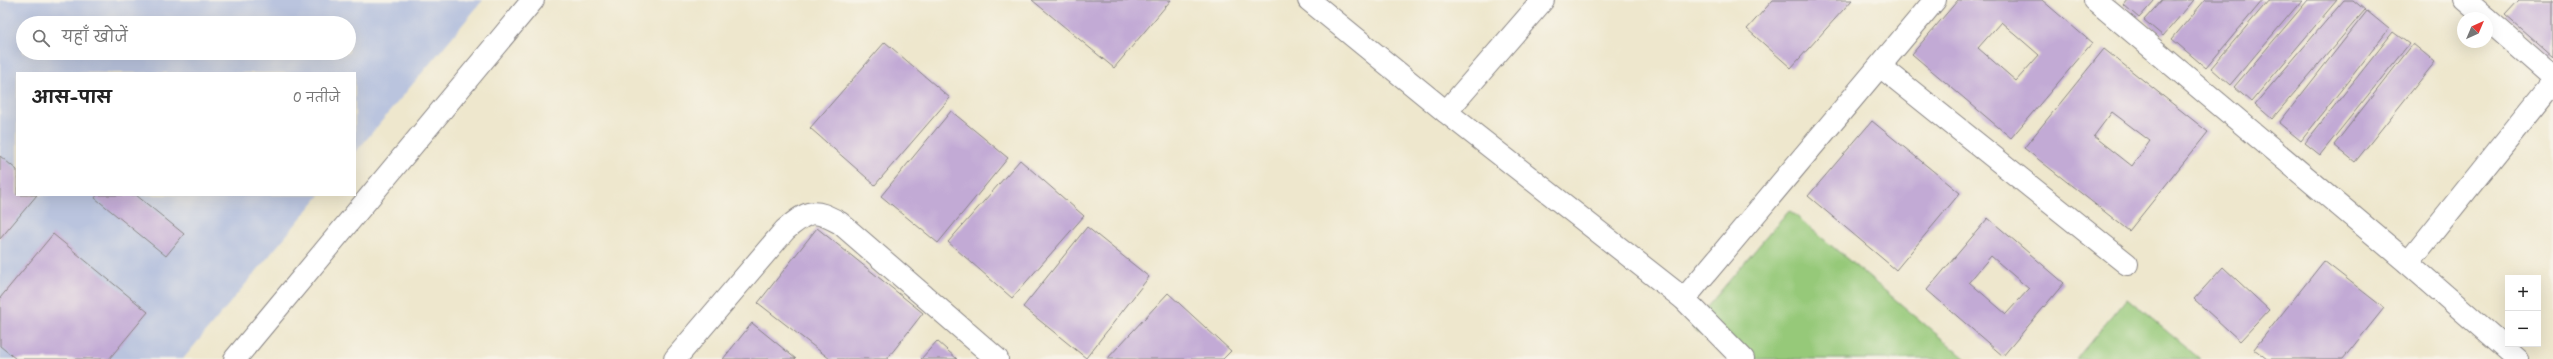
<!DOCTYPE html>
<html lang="hi">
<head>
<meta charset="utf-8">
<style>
  :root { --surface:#fff; --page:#f2f2f2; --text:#222; --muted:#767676; --line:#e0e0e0 }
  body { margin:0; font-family:"Shantell Sans","Playpen Sans Deva",sans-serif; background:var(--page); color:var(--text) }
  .controls { position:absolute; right:12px; bottom:12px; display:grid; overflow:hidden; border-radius:0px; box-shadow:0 4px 16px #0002 }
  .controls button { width:36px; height:36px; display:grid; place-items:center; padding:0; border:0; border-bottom:1px solid var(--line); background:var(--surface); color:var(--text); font:20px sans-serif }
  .compass { position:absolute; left:2457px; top:12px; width:36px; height:36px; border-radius:50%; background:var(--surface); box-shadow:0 4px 16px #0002; rotate:44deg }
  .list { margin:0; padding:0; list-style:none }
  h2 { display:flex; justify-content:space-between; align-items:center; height:52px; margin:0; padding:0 16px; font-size:17px }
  h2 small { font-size:13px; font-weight:400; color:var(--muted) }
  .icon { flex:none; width:22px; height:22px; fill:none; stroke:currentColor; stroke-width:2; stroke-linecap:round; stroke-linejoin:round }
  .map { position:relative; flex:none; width:2553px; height:359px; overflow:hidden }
  .search { position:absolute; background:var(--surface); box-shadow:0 4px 16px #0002; left:16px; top:16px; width:340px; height:44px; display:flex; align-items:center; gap:10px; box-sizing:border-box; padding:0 14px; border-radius:22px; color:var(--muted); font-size:15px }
  .panel { position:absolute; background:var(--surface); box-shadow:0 4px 16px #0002; left:16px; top:72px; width:340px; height:124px; border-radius:0px }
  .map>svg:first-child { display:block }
</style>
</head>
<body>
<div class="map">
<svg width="2553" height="359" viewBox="0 0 2553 359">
  <rect width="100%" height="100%" fill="#f7f3e8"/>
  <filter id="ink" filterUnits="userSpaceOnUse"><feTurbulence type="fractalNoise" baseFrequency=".025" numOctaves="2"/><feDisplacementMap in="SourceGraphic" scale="8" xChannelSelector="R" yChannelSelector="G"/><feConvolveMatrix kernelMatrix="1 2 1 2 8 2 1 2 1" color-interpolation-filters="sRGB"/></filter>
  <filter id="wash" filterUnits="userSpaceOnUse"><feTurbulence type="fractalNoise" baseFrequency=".012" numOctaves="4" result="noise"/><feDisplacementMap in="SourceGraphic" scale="16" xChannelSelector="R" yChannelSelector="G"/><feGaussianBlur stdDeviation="0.9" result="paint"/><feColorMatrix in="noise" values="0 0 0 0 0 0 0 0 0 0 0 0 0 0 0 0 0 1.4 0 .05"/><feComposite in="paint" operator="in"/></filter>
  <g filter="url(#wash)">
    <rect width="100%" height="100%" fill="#eee7cd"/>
    <path fill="#bac4de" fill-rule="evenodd" d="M0,0H483L355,153V73H17V195H320L183,359H0ZM23,23H349V53H23Z"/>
    <g fill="#96c979" stroke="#5c765a">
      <path d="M1789,210L1966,359H1730L1691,326Z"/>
      <path d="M2127,298L2200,359H2076Z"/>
    </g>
    <g id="blocks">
      <g fill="#c2aad5" fill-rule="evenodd">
        <path d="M1032,0H1171L1114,68Z"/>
        <path d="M1773,0H1852L1791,68L1747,29Z"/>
        <path d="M1958,0H2042L2092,43L2011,138L1912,54ZM2001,22L2039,55L2016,81L1978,48Z"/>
        <path d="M2128,0H2155L2139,18L2124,5Z"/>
        <path d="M2162,0H2194L2163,36L2144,20Z"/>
        <path d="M2205,0H2263L2206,68L2172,39Z"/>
        <path d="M2269,0H2302L2230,85L2211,68Z"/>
        <path d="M2308,0H2337L2251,102L2234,87Z"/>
        <path d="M2344,0H2353L2365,10L2272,119L2255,104Z"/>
        <path d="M2519,0H2553V57L2505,15Z"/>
        <path d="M2367,11L2389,29L2301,141L2279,123Z"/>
        <path d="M2393,32L2409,44L2320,155L2305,143Z"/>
        <path d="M885,42L950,98L875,185L810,128Z"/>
        <path d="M2413,44L2435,62L2355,162L2334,145Z"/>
        <path d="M2104,49L2208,132L2129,231L2024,148ZM2112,112L2150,141L2132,166L2094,136Z"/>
        <path d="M951,111L1008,158L938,243L881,196Z"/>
        <path d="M1872,121L1960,193L1896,270L1808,196Z"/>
        <path d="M0,156L17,170V195H37L0,239Z"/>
        <path d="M1020,160L1084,216L1012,298L948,242Z"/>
        <path d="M97,195H136L184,234L166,256L95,198Z"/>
        <path d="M1988,218L2064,283L2003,356L1927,290ZM1991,256L2029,289L2006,314L1969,282Z"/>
        <path d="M1087,227L1149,277L1086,358L1023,307Z"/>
        <path d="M817,228L923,313L887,359H830L758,303Z"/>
        <path d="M53,234L148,312L109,359H16L0,346V298Z"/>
        <path d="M2324,261L2384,308L2343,359H2267L2254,349Z"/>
        <path d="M2223,267L2269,310L2240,341L2194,299Z"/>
        <path d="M1168,293L1231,351L1223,359H1107Z"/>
        <path d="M752,323L796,359H723Z"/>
        <path d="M937,341L957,359H921Z"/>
      </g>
    </g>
  </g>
  <g filter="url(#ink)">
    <use href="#blocks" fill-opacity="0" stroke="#888484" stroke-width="1"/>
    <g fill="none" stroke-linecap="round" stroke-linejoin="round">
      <g stroke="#888484" stroke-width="24">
        <g id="street">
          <path d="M1309,0L1446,112L1684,299L1743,359"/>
          <path d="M2095,0L2408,263L2518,359"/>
          <path d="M2465,0L2486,18"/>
          <path d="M2487,19L2553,77"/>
          <path d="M1880,66L2127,264"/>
          <path d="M1446,112L1543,0"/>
          <path d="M2408,263L2553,82"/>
          <path d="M1684,299L1935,0"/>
          <path d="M675,359L785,230C809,210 813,208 840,223L997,359"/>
        </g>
      </g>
      <g stroke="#888484" stroke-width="24">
        <path id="secondary" d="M235,359L533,0"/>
      </g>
      <use href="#street" stroke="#fff" stroke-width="22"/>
      <use href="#secondary" stroke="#fff" stroke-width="22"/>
    </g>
  </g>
</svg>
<div class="controls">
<button>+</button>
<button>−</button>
</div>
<svg class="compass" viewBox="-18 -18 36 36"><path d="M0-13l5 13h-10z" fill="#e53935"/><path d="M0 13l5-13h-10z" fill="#767676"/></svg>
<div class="search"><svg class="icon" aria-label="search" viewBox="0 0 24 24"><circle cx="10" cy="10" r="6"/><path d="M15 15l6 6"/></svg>यहाँ खोजें</div>
<section class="panel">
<h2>आस-पास<small>0 नतीजे</small></h2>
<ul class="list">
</ul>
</section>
</div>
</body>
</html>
